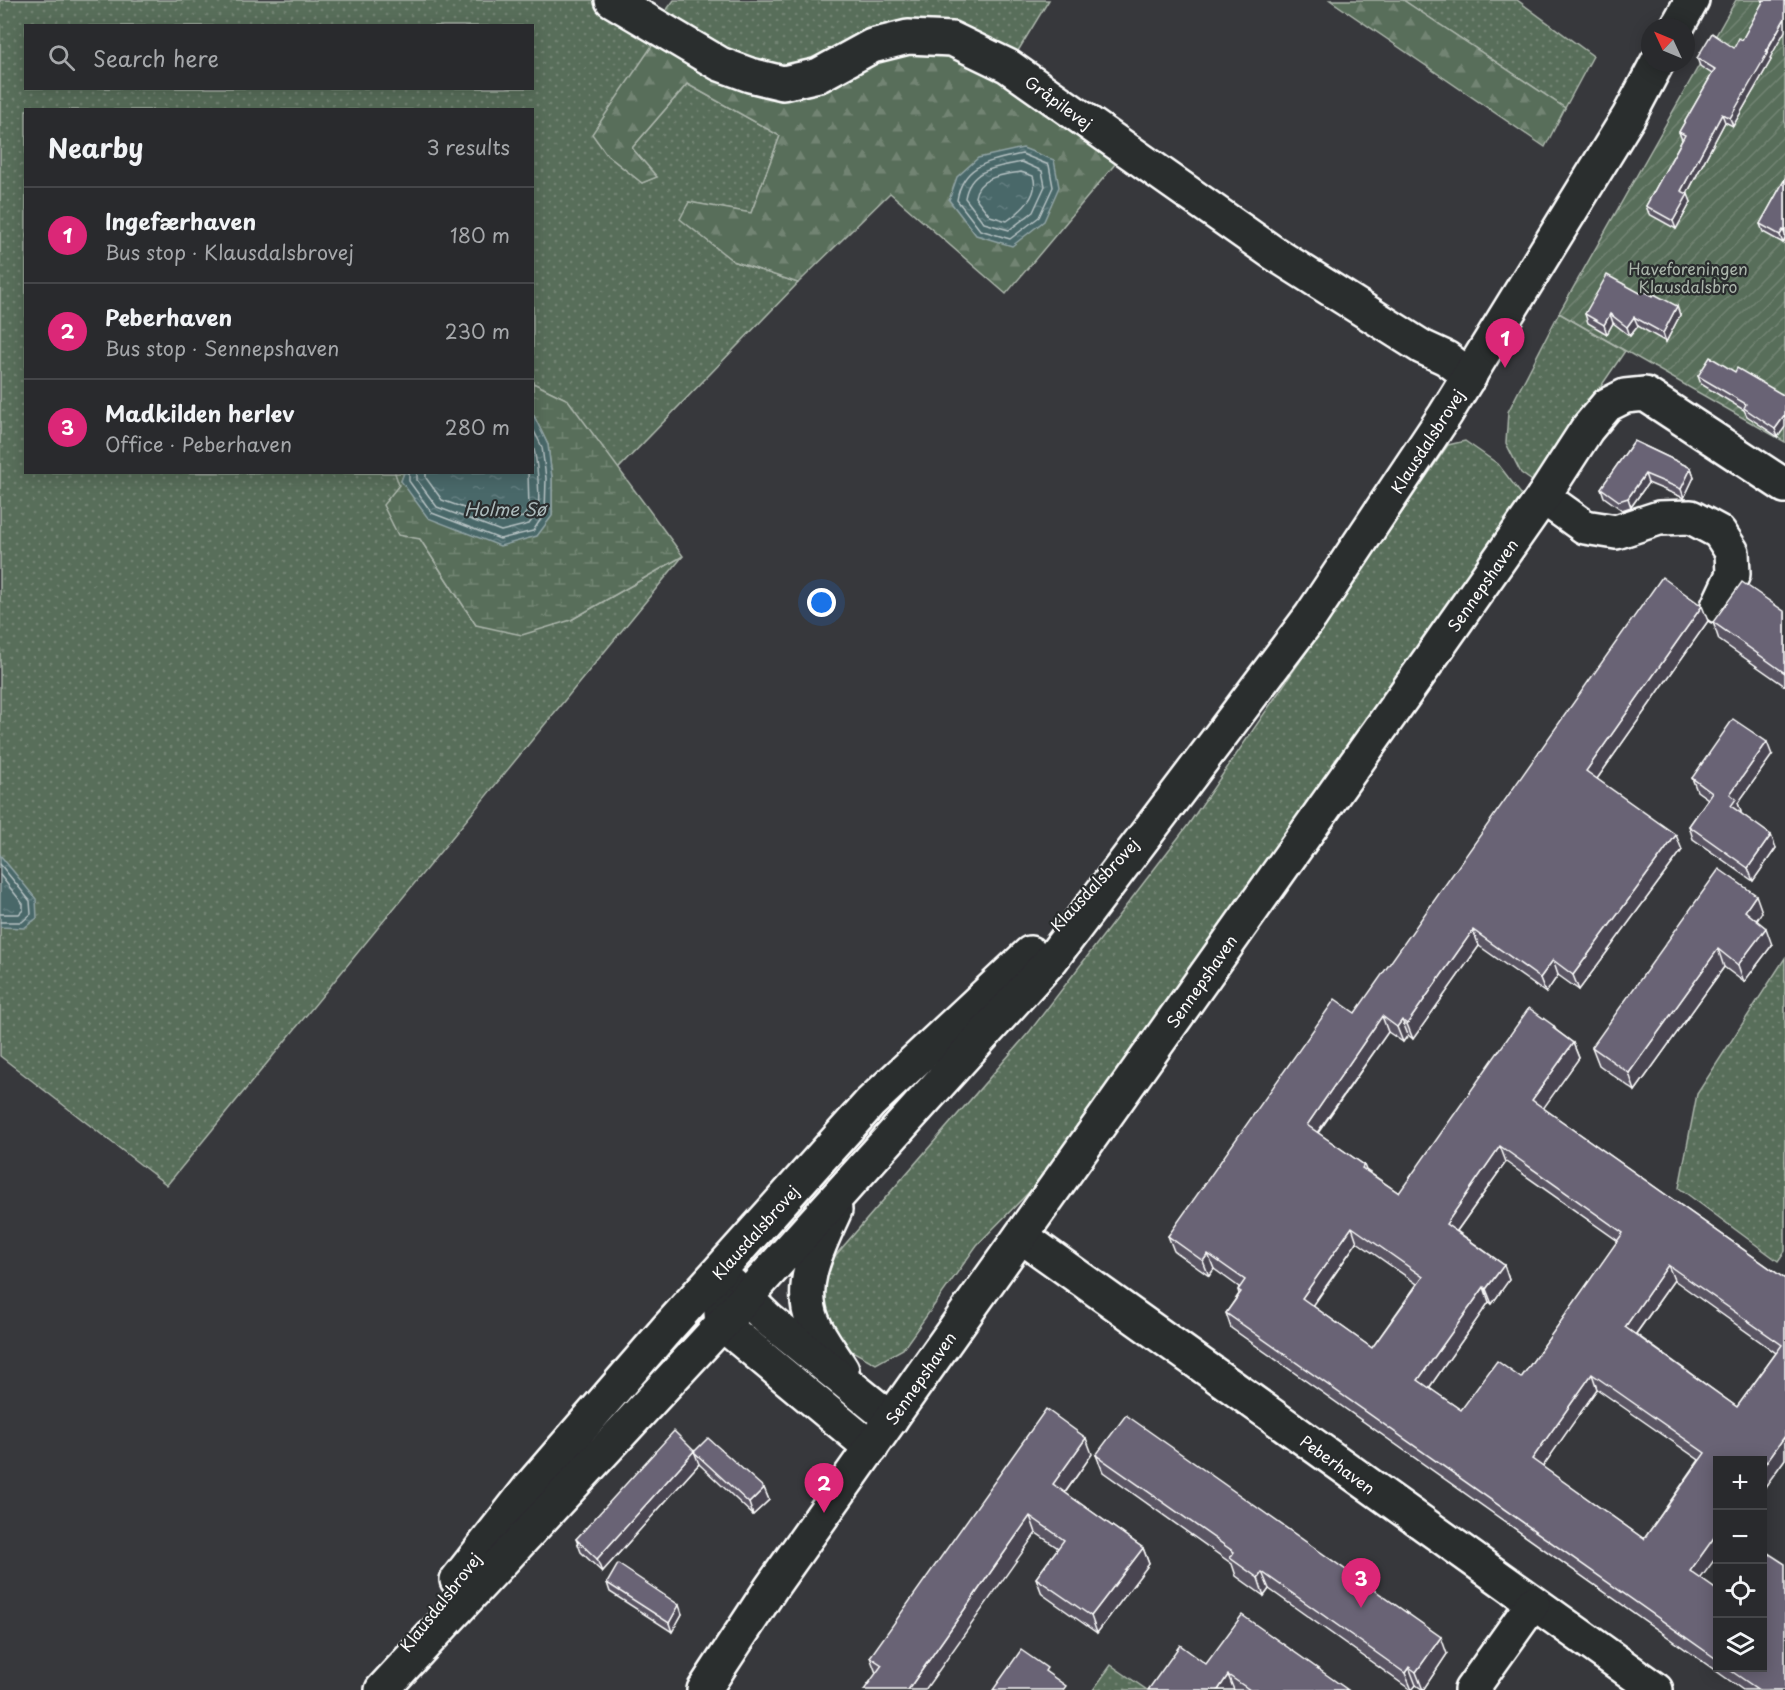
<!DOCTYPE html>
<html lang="en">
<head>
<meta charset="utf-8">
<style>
  :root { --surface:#292a2d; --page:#353639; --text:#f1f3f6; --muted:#a5a7aa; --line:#454649; --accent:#db2777 }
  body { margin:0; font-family:"Playpen Sans",sans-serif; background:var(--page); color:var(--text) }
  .controls { position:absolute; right:18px; bottom:18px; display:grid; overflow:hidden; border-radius:0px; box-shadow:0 3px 15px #0003 }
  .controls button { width:54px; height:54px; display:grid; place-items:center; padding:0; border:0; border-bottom:2px solid var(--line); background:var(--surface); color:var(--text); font:30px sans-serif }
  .compass { position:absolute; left:1641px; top:18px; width:54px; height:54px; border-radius:50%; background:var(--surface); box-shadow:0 3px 15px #0003; rotate:314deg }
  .you { position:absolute; left:822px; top:603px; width:21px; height:21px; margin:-15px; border:4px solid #fff; border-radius:50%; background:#1a73e8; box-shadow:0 0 0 9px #1a73e833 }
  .badge { display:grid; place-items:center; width:39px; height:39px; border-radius:50%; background:var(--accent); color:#fff; font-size:20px; font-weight:700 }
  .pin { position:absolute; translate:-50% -50px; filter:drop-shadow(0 2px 3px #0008) }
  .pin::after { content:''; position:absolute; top:32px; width:21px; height:18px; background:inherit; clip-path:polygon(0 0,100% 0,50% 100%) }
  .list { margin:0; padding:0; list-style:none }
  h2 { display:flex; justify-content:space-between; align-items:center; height:78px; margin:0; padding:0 24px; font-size:26px }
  h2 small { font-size:20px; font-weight:400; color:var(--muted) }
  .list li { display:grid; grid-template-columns:39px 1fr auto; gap:18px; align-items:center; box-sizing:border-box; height:96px; padding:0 24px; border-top:2px solid var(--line) }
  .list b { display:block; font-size:22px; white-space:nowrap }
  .list p { margin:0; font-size:20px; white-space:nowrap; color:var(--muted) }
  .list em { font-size:20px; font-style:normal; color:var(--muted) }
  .icon { flex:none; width:33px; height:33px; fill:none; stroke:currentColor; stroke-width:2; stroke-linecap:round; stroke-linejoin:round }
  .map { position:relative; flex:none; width:1785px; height:1690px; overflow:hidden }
  .search { position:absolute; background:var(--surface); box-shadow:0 3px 15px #0003; left:24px; top:24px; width:510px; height:66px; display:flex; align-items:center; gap:15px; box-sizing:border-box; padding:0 21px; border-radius:0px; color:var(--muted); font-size:22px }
  .panel { position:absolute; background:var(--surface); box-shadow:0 3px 15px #0003; left:24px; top:108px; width:510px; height:366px; border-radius:0px }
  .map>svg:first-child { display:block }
</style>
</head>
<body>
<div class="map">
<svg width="1785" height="1690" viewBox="0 0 1785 1690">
  <defs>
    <pattern id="grass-dots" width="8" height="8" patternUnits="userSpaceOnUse" patternTransform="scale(1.5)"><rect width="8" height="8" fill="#596e5a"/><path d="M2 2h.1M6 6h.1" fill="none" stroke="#728473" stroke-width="1.8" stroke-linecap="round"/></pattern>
    <pattern id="forest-firs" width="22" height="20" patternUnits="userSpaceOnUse" patternTransform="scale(1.5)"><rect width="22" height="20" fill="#596e5a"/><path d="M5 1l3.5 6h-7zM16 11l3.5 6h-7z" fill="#728473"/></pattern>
    <pattern id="wetland-marsh" width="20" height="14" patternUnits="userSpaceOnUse" patternTransform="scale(1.5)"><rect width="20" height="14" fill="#596e5a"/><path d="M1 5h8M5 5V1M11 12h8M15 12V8" fill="none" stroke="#728473"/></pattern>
    <pattern id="garden-furrows" width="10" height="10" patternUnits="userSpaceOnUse" patternTransform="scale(1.5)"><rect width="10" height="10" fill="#596e5a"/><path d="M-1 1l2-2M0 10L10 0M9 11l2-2" fill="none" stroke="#728473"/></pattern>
    <pattern id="water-ripples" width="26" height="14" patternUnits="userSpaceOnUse" patternTransform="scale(1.5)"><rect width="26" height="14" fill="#486769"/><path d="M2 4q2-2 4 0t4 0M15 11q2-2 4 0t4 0" fill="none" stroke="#637e80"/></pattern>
  </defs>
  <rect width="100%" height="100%" fill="#37383c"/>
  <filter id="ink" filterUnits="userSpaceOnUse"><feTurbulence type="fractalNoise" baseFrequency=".0167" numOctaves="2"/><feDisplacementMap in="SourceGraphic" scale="12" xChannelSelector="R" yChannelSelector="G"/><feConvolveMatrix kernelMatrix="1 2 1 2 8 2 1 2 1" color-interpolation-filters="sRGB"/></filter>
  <g filter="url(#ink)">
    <g fill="url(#grass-dots)" stroke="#acb6ac" stroke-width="1.5" fill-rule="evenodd">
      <path d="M0,0H597L656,40L607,155L642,183L656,177L632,148L687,84L780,136L751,213L689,202L733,261L798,283L618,469L568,400L533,383L532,110H26V472L395,473L420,539L476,625L571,620L683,556L167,1185L0,1056ZM26,26H532V88H26Z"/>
      <path d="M674,0H1049L1010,64L781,73L657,23Z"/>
      <path d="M1403,0H1517L1593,56L1565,108Z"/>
      <path d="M1559,313L1625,351L1535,483L1521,473L1506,443L1508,412Z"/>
      <path d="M1465,441L1498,464L1524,498L1032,1189L977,1245L903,1349L876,1364L839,1344L825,1315L823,1289L835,1256L1030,1031L1188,825L1448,445Z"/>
      <path d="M1785,958V1251L1778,1261L1679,1188L1697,1094Z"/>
      <path d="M1111,1665L1147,1690H1093Z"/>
    </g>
    <g fill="url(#forest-firs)" stroke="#acb6ac" stroke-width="1.5">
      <path d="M1330,0H1403L1565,108L1545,147Z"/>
      <path d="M656,40L748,86L906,48L950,50L1013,76L1116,163L1006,294L890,193L798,283L733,261L680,219L689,202L751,213L780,136L687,84L632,148L657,177L642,183L607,155L592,134Z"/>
    </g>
    <path fill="url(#wetland-marsh)" stroke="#acb6ac" stroke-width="1.5" d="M533,383L568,400L683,556L571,620L522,635L476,625L420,539L398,535L383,505L399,485L395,473H404L401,481L552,515V478L548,445L533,414Z"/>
    <path fill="url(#garden-furrows)" stroke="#acb6ac" stroke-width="1.5" d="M1736,0H1785V442L1559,313Z"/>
    <g fill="url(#water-ripples)" stroke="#91a4a5" stroke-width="1.5">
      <path d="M1023,148L1054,160L1059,187L1044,221L1012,246L976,235L949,200L957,177L978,158Z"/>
      <path d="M533,414L548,445L552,478V516L537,536L500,546L428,518L401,481L404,473L532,472Z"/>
      <path d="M0,855L36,899L37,918L24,928L0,927Z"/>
    </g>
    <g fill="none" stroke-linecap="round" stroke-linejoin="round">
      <g stroke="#b6c2c3" stroke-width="1.5">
        <path d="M1022,154L1049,165L1053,187L1039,217L1010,239L980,230L957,200C963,163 991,161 1022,154Z"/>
        <path d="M1022,162L1042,171L1045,186L1033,212L1009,230L984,223L965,198C970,168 997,167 1022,162Z"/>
        <path d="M1021,172L1033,176C1040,195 1021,211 1007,221L990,216L975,197C978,176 1004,175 1021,172Z"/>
        <path d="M409,472V481L432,513L500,539L533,531L545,513L546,478L542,447L532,427"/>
        <path d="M417,472V480L437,507L501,531L529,524C531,521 536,516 537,512C541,502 537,454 532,444"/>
        <path d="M426,472V478L442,500L502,522L523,517L529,509L528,472"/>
        <path d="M0,864L30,901L31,914L22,922H0"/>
        <path d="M0,875L23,904V910L19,914H0"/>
      </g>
      <g stroke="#fff" stroke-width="38">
        <g id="minor">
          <path d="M612,0L720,64L750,75L783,83L819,75L872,46L908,37L952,39L1008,66L1272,252L1422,347L1446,358L1470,376"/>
          <path d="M1677,27L1692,0"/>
          <path d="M1543,497L1585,527L1616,532L1659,518L1691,517L1719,532L1732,552L1733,574L1718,606"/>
          <path d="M835,1210C820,1244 797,1284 813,1322C820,1339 833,1355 842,1370"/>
          <path d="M1021,1236L1656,1690"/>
          <path d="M731,1284L770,1321L891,1419"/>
          <path d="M720,1301L722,1324L871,1448"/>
          <path d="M457,1580L530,1487L666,1330L870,1103L1030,953"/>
          <path d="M382,1690L722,1324L1051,960L1311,616L1445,415L1629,116L1657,63"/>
          <path d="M704,1690L771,1588L1424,667L1543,497L1587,429L1607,405L1625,396L1645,394L1785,486"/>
          <path d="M1471,1690L1533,1603"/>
        </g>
      </g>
      <use href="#minor" stroke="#2a2d2e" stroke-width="33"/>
    </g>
    <g fill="#5a5564" stroke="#fff" stroke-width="1.5" fill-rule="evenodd">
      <path d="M1762,0H1785L1770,58L1771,60L1733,126L1725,122L1687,194L1691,202L1676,229L1649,214L1646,206L1682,140L1679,132L1712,74L1700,66L1697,58L1734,48L1742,40L1763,2Z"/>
      <path d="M1785,179V239L1783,243L1763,232L1760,224Z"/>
      <path d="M1585,314L1680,315L1666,342L1638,326L1630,336L1613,323L1607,334L1588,323Z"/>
      <path d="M1735,372L1785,396L1778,437L1747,416L1744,410L1701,384L1698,376Z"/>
      <path d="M1634,441L1691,468L1694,477L1684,498L1648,483L1631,507L1622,510L1604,497L1601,488Z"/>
      <path d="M1785,612V686L1719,640L1713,622Z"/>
      <path d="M1708,621L1597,779L1682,850L1579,990L1558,975L1546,993L1479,946L1413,1039L1408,1035L1403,1042L1388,1032L1318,1133L1364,1165L1366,1170L1399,1193L1554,1026L1556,1030L1573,1043L1579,1058L1543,1108L1785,1279V1459L1762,1491V1461L1700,1579L1718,1591V1668H1762L1785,1690H1743L1231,1328L1226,1313L1239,1294L1238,1290L1239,1287L1214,1269L1209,1276L1174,1251L1168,1236L1355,1013ZM1506,1162L1618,1241L1521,1378L1461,1410L1429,1388L1489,1302L1492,1304L1509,1280L1504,1265L1457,1231ZM1357,1242L1417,1284L1372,1348L1313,1306ZM1674,1280L1776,1353L1737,1407L1636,1334ZM1597,1389L1699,1460L1644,1539L1542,1467Z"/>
      <path d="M1772,755L1738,803L1741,812L1740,813L1776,848L1753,881L1693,839L1689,826L1708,799L1697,791L1692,778Z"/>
      <path d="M1762,912L1757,921L1772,945L1744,982L1724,967L1635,1091L1599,1065L1592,1047Z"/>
      <path d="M694,1451V1452L764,1488L769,1500L753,1515L699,1464L602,1572L581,1552L576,1539Z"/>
      <path d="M1092,1454L1065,1493L1143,1548L1149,1564L1097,1633L1042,1594L1036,1578L1058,1548L1036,1533L876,1673L870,1657Z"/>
      <path d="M1096,1455L1447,1654L1423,1690L1416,1685L1411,1690L1269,1589L1264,1596L1236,1576L1232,1564L1103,1472Z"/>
      <path d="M607,1583L682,1614L672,1632L610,1592Z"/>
      <path d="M1206,1664L1348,1690H1148Z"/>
    </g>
    <g fill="#4a4551" stroke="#fff" stroke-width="1.5">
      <path d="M1785,18V31L1770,58L1771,60L1733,126L1730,118Z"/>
      <path d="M1722,114L1725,122L1684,199L1681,191Z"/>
      <path d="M1688,194L1691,202L1676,229L1673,221Z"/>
      <path d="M1783,230L1785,235V239L1783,243L1780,235Z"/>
      <path d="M1677,306L1680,315L1666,342L1663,333Z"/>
      <path d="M1610,314L1613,323L1607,334L1604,325Z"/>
      <path d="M1634,317L1638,326L1630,336L1627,327Z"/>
      <path d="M1785,415V427L1778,437L1775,429Z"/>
      <path d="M1691,468L1694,477L1684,498L1681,489Z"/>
      <path d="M1645,474L1648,483L1631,507L1628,498Z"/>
      <path d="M1702,606L1708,621L1592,786L1586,771Z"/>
      <path d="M1767,742L1772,755L1738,803L1741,812L1736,819L1731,806L1730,794Z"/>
      <path d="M1676,835L1682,850L1579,990L1573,975Z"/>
      <path d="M1771,835L1776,848L1753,881L1748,868Z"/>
      <path d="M1756,895L1762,912L1751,928L1745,911Z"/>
      <path d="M1766,928L1772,945L1744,982L1738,965Z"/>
      <path d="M1473,930L1479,946L1413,1039L1407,1024Z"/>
      <path d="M1718,949L1724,967L1635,1091L1629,1073Z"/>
      <path d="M1553,960L1558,975L1546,993L1540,978Z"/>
      <path d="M1382,1016L1388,1032L1312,1140L1307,1125Z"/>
      <path d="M1402,1020L1408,1035L1403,1042L1397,1027Z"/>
      <path d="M1573,1043L1579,1058L1538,1116L1532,1100Z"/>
      <path d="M1500,1146L1506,1162L1451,1239L1446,1224Z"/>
      <path d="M1352,1227L1357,1242L1307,1313L1302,1298Z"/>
      <path d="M1208,1254L1214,1269L1209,1276L1203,1261Z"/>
      <path d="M1504,1265L1509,1280L1492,1304L1486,1289Z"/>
      <path d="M1668,1265L1674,1280L1630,1342L1625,1327Z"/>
      <path d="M1484,1287L1489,1302L1424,1395L1418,1380Z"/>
      <path d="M1592,1374L1597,1389L1537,1475L1532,1459Z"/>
      <path d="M1785,1436V1459L1762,1491V1468Z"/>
      <path d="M1086,1438L1092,1454L1059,1501L1053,1484Z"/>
      <path d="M694,1451L699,1464L602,1572L597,1559Z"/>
      <path d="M764,1488L769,1500L753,1515L749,1503Z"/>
      <path d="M1030,1516L1036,1533L925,1690H908Z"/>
      <path d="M1718,1532V1555L1695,1586L1690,1571Z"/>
      <path d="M1143,1548L1149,1564L1097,1633L1091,1616Z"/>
      <path d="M1262,1572L1269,1589L1264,1596L1258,1578Z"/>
      <path d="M679,1605L682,1614L672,1632L669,1623Z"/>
      <path d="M1441,1637L1447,1654L1423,1690L1416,1672Z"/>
      <path d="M1409,1667L1416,1685L1412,1690L1405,1673Z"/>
      <path d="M1228,1675L1234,1690H1218Z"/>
    </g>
    <g fill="#696374" stroke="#fff" stroke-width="1.5" fill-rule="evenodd">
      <path d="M1764,0H1785V18L1766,51L1768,52L1730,118L1722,114L1681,191L1688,194L1673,221L1646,206L1685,135L1679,132L1715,69L1697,58L1712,33L1734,48L1739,38L1742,40Z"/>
      <path d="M1785,179V231L1783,230L1780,235L1760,224Z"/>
      <path d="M1607,275L1640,293L1642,290L1653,296L1654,294L1677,306L1663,333L1634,317L1627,327L1610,314L1604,325L1585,314Z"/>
      <path d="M1710,357L1735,372L1737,368L1785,396V415L1775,429L1744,408L1746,404L1698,376Z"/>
      <path d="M1634,441L1691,468L1681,489L1645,474L1628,498L1619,501L1601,488Z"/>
      <path d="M1662,577L1702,606L1586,771L1676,835L1573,975L1553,960L1540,978L1473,930L1407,1024L1402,1020L1397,1027L1382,1016L1307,1125L1364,1165L1362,1168L1399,1193L1529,1008L1554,1026L1553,1028L1573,1043L1532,1100L1785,1279V1436L1762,1468V1461H1718V1532L1690,1571L1718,1591V1660L1226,1313L1241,1292L1238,1290L1245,1280L1208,1254L1203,1261L1168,1236L1335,999L1355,1013ZM1500,1146L1623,1233L1521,1378L1497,1361L1461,1410L1418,1380L1484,1287L1486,1289L1504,1265L1446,1224ZM1352,1227L1423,1277L1372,1348L1302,1298ZM1668,1265L1782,1345L1737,1407L1625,1327ZM1592,1374L1705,1453L1644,1539L1532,1459Z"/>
      <path d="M1742,582L1785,612V673L1713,622Z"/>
      <path d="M1733,719L1767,742L1730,794L1736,799L1731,806L1771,835L1748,868L1689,826L1712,793L1692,778Z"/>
      <path d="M1719,869L1756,895L1745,911L1766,928L1738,965L1718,949L1629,1073L1592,1047Z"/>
      <path d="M1046,1409L1086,1438L1053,1484L1143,1548L1091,1616L1036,1578L1064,1540L1030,1516L908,1690H864L882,1665L870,1657Z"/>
      <path d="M1126,1415L1441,1637L1416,1672L1409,1667L1405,1673L1262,1572L1258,1578L1230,1558L1234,1552L1096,1455Z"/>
      <path d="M674,1431L694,1451L597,1559L576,1539Z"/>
      <path d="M708,1438L764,1488L749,1503L694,1452Z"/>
      <path d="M1768,1553L1785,1564V1690H1759L1727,1668H1762V1561Z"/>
      <path d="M618,1564L679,1605L669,1623L607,1583Z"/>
      <path d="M1242,1615L1348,1690H1250L1228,1675L1218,1690H1148L1180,1645L1206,1664Z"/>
      <path d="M1021,1650L1047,1668L1045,1671L1066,1686L1063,1690H993Z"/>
    </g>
  </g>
  <g text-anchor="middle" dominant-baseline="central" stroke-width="4.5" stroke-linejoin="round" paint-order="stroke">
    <g font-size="16" fill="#fff" stroke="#2a2d2e">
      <text transform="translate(1059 102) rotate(36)">Gråpilevej</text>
      <text transform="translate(1427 441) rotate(-57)">Klausdalsbrovej</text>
      <text transform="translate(1482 585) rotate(-55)">Sennepshaven</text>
      <text transform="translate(1094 884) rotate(-47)">Klausdalsbrovej</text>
      <text transform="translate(1201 981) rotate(-55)">Sennepshaven</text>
      <text transform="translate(755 1232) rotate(-48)">Klausdalsbrovej</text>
      <text transform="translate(920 1378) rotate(-55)">Sennepshaven</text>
      <text transform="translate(1338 1464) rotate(36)">Peberhaven</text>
      <text transform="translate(440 1602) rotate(-52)">Klausdalsbrovej</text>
    </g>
    <g font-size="16" fill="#acb6ac" stroke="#2a2d2e">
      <text x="1688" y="268">Haveforeningen<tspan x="1688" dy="18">Klausdalsbro</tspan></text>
    </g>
    <g font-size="18" font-style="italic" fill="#adbbbc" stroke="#2a2d2e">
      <text x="505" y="508">Holme Sø</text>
    </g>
  </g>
</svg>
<div class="controls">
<button>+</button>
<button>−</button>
<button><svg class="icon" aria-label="locate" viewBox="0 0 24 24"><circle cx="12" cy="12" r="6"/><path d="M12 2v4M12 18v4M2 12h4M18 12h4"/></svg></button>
<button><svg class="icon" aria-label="layers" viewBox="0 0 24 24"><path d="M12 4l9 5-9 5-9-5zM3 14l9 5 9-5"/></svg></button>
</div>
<svg class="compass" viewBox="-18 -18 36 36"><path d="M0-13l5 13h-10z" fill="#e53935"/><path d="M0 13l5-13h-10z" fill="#a5a7aa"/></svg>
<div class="you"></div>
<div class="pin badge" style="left:1505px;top:368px">1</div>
<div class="pin badge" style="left:824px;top:1513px">2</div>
<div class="pin badge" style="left:1361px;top:1608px">3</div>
<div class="search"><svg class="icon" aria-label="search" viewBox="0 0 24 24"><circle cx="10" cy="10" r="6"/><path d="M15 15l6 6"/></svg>Search here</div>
<section class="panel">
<h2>Nearby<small>3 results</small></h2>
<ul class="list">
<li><span class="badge">1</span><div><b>Ingefærhaven</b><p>Bus stop · Klausdalsbrovej</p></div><em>180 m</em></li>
<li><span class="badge">2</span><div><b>Peberhaven</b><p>Bus stop · Sennepshaven</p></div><em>230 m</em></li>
<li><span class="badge">3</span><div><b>Madkilden herlev</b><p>Office · Peberhaven</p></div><em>280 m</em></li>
</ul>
</section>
</div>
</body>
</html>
